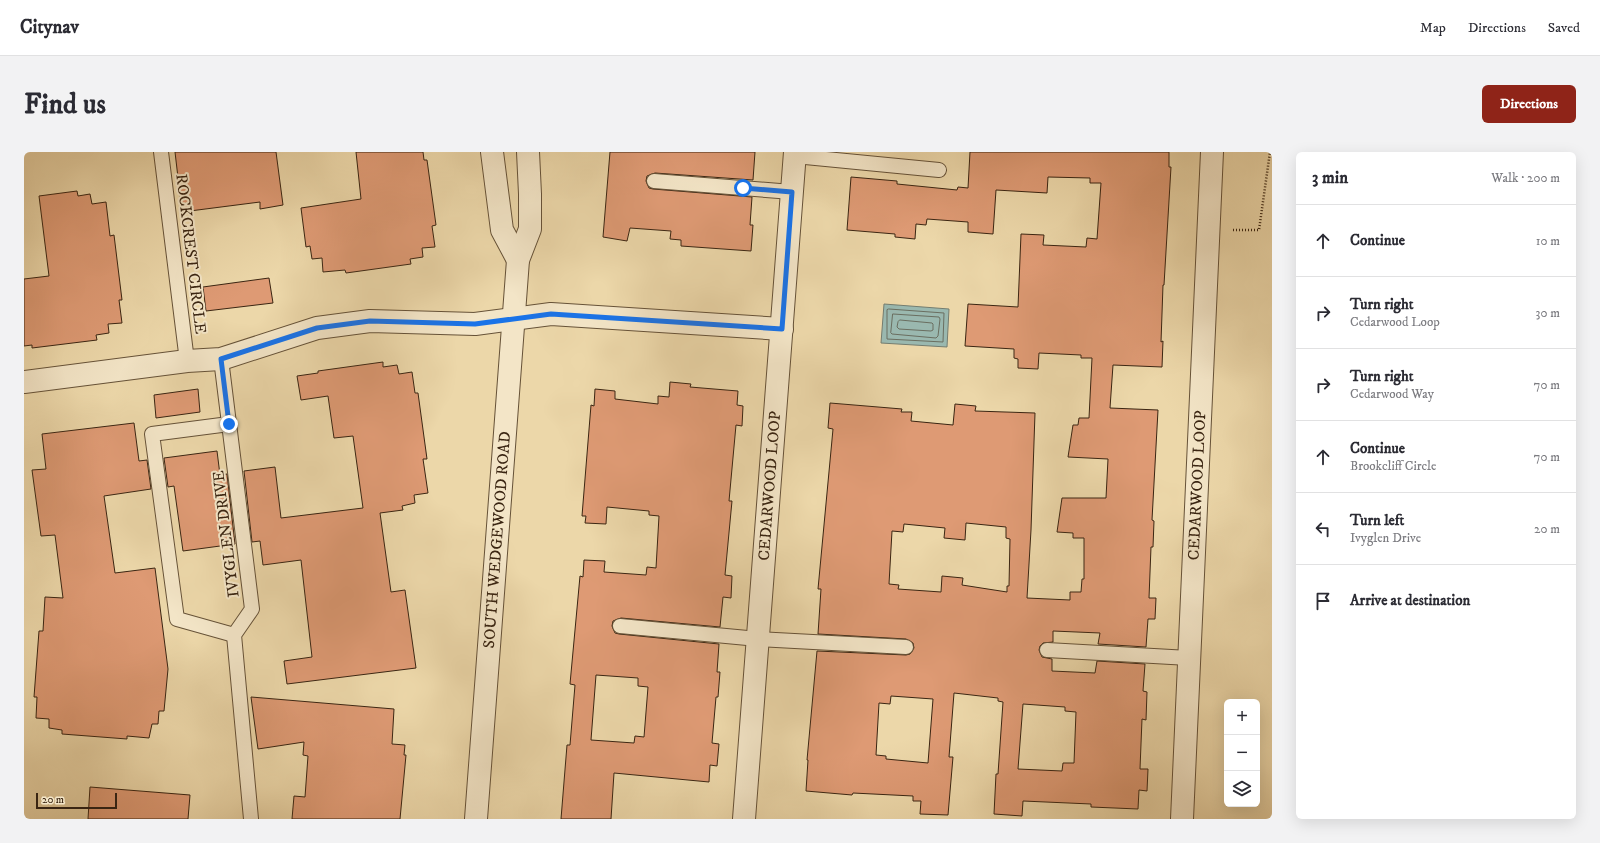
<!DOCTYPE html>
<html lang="en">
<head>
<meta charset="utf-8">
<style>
  :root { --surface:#fff; --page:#f2f2f3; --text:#2b2b33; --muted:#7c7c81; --line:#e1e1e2; --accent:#8f2418 }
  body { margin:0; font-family:"IM FELL DW Pica",serif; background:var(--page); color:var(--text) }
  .controls { position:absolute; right:12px; bottom:12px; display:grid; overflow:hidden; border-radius:6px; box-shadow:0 4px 16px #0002 }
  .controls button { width:36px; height:36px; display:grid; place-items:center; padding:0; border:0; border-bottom:1px solid var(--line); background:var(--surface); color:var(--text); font:20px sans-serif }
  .scale { position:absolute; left:12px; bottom:10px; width:81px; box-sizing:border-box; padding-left:4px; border:2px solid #3a2512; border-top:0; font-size:11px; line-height:14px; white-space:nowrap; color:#3a2512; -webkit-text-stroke:3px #f3e5c7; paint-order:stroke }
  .stop { position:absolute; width:12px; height:12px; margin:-9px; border:3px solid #1a73e8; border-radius:50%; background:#fff }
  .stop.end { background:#1a73e8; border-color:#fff; box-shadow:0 1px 4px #0008 }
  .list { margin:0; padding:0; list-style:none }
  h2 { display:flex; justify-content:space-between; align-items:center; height:52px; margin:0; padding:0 16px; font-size:17px }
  h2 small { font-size:13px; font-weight:400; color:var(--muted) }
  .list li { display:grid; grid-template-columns:26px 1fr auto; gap:12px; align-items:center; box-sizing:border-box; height:72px; padding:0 16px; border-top:1px solid var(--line) }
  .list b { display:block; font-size:15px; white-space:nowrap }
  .list p { margin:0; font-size:13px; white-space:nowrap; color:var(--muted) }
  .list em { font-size:13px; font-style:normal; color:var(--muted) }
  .icon { flex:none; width:22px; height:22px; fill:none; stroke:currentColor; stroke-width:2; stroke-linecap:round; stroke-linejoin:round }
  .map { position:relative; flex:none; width:1248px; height:667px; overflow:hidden; border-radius:6px }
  header { display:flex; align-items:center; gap:24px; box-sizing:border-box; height:56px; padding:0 20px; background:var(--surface); border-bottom:1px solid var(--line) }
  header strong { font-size:19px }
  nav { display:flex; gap:22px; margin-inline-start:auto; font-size:14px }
  .intro { display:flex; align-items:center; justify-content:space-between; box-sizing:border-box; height:96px; padding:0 24px }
  h1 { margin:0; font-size:28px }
  .button { padding:10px 18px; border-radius:6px; background:var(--accent); color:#fff; font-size:14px; font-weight:700 }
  main { display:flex; gap:24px; padding:0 24px }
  aside { flex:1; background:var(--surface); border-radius:6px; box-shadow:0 4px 16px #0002 }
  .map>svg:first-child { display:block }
</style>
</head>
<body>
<header>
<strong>Citynav</strong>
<nav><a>Map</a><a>Directions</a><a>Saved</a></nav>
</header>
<div class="intro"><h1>Find us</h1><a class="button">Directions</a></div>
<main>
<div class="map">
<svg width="1248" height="667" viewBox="0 0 1248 667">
  <rect width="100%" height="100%" fill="#ecd7a9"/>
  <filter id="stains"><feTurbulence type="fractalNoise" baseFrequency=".005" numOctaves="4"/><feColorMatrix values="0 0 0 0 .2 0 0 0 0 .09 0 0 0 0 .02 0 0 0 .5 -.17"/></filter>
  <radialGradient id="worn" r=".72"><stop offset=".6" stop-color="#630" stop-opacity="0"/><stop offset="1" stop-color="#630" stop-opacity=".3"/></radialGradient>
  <path fill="#9ab8af" stroke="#747d70" d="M860,152L925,157L923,195L857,191Z"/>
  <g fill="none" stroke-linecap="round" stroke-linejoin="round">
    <g stroke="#6a6e60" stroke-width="1">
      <path d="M865,157L920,161L919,190L863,187V158Z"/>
      <path d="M869,162L915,165L916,167L914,184L912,186L868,182L867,181Z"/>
      <path d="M876,168L908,171L909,172V178L907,179L875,177L873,175L874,170Z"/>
    </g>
  </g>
  <g fill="#de9a74" stroke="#3a2512" fill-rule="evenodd">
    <path d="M151,0H252L259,53L236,57V50L158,60Z"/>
    <path d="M332,0H399L400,8H403L412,73L408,74L411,95L398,96L399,105L386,107L387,112L322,121L321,118L299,120L298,106L288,107L286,94L282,95L277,56L337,47Z"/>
    <path d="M586,0H731L729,28L631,21L623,24L622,29L625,36L629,37L728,45L726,73H729L727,99L657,94V88L646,87L647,79L606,76L603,89L579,85Z"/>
    <path d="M946,0H1145V15H1147L1140,133H1139L1137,190L1139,189L1138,215L1089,213L1086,256L1134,258L1128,368L1130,369L1129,395H1127L1125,446H1132L1131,467H1124L1122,495L1074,492L1076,481L1029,479V490L1019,491L1016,494L1015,498L1018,505L1028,507V519L1071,521L1073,509L1121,512L1119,539L1123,540L1122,568L1118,567L1116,617H1124L1123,639L1115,638L1114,657L1067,655V652L999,649L998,664L970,662L972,622H974L979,550L974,549V546L930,541L925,605H929L924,663L896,662L897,649H889V644L829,641L828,643L782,639L784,608H783L793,499L882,503L886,502L890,496L889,491L882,487L794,482L797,437H794L809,277L804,276L806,251L878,257L877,260H888L887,269L929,273L931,252L952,254L951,259L1011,261L1007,378L1003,446L1046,448V440H1057L1058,427H1060V386H1049V381L1033,380L1038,346H1082L1084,307L1044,305L1049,273H1054L1055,266H1065L1068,206H1057V203L1015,201L1014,217L994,216V207L990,206V197L941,194L944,152L994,155L997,82L1020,83L1019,93L1062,95L1063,86L1073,87L1077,31H1066V26L1024,25L1023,41L972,38L969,82L944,80V70L903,67L902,73L892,72L891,87L871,85V82L823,78L827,25L873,29V32L933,38L934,35L944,36ZM942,371L982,375V386L986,387L985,434H983V440L938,433L939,426L918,424L917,440L874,437L875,433L865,432L868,379L879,380L880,372L921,376L920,386L941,388ZM867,544L909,547L904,611L862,607V604L852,603L855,551L866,552ZM999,552L1041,555V559L1052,560L1050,611H1039L1038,619L994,617Z"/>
    <path d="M53,39L54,44L66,42L68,52L82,50L86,84L90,83L98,148H95L98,171L84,172L85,181L72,183L73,188L8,196V193L0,194V127L25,124L15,44Z"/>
    <path d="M245,126L249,151L182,159L179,135Z"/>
    <path d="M359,210V215L373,213L375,222L388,220L391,241H394L403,307H399L404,341L390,343L391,351L378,354L379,358L356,361L367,440L381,438L392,516L263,532L260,509L288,505L277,408L239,413L236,389L228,390L220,319L251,315L257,366L339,356L329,284L310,286L304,244L277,248L273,224L294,221V219Z"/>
    <path d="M646,230L667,232L666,235L714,239L713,253L719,254L718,274L712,273L705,349H708L701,423L708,424L707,446L699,445L696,475L597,466L589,469L588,474L591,481L595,482L695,492L693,520H696L694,545H692L688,591L695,592L693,614L686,613L685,630L590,621L587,667H537L543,593H546L551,533L546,532L556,424L559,425L560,408L581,409L580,420L622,423L623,415L632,416L635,364L625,363V359L583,355L582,372L561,371L562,364H558L567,253L570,254L571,237L591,239V247L634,252V244L645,245ZM572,523L614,526V534L624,535L620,585L611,584L610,591L567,588Z"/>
    <path d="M174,237L176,260L132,266L130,243Z"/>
    <path d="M110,271L115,309L123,308L127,337L80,344L91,421L131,416L144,517L140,559H135L134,572H128L125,586L103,584V587L38,582V578L25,576V567L12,566L13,545H10L15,479H19L21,445L39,446L31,383L17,384L8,318L22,317L18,282Z"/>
    <path d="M193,299L196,323L203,322L211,392L159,399L150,334L144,335L140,306Z"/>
    <path d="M227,545L370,557L368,592L381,593L380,603H382L376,667H268L270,644L281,645L284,604L279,603L280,590L234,597Z"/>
    <path d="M66,635L166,643L164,667H64Z"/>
  </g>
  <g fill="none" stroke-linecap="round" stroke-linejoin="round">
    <g stroke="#665238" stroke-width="16">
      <g id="service">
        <path d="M137,0L163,209"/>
        <path d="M771,4L915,18"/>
        <path d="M630,29L768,40"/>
        <path d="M197,207L228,457L210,483L227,667"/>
        <path d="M205,272L128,282L153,467L210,483"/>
        <path d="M596,474L734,487L882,495"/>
        <path d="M1023,498L1165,506"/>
      </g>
    </g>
    <g stroke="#665238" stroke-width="24">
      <g id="minor">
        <path d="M0,230L163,209L197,207L293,176L346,169L451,172L527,162L758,177"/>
        <path id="s1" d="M720,667L771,0"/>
        <path id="s2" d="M1158,667L1188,0"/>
      </g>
    </g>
    <g stroke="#665238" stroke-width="24">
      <g id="tertiary">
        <path d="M468,0L478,78L494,108"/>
        <path id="s3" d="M452,667L494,108L506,77V42L504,0"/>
      </g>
    </g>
    <path stroke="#3a2512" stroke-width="2.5" stroke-dasharray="1 2" stroke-linecap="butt" d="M1209,78H1235L1246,0"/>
    <use href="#service" stroke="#f3e5c7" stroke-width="14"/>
    <use href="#minor" stroke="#f3e5c7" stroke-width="22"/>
    <use href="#tertiary" stroke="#f3e5c7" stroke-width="22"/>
  </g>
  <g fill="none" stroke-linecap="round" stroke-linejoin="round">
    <path stroke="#1a73e8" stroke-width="5" d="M205,272L197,207L293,176L346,169L451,172L527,162L758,177L768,40L719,36"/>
  </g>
  <g text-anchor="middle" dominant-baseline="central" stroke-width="4" stroke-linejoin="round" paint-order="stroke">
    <g font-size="16" fill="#3a2512" stroke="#f3e5c7">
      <text transform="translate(167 102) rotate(83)">ROCKCREST CIRCLE</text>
      <text stroke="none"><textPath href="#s1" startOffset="334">CEDARWOOD LOOP</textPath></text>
      <text stroke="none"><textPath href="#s2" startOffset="334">CEDARWOOD LOOP</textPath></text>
      <text transform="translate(202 382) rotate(-97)">IVYGLEN DRIVE</text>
      <text stroke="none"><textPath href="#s3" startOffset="280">SOUTH WEDGEWOOD ROAD</textPath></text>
    </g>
  </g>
  <rect width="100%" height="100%" filter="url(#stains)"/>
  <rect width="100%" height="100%" fill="url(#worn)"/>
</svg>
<div class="controls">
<button>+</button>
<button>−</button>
<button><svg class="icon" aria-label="layers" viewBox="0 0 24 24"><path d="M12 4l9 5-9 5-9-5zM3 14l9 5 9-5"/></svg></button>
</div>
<div class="scale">20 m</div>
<div class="stop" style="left:719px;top:36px"></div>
<div class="stop end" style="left:205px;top:272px"></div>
</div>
<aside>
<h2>3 min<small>Walk · 200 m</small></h2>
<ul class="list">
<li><svg class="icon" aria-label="ahead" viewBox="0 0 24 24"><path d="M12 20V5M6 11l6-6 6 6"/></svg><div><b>Continue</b></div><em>10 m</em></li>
<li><svg class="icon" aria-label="right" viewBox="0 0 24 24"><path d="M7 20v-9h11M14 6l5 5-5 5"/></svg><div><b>Turn right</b><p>Cedarwood Loop</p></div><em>30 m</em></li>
<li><svg class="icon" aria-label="right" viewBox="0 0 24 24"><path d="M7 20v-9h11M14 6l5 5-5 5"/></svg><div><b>Turn right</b><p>Cedarwood Way</p></div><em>70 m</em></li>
<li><svg class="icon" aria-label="ahead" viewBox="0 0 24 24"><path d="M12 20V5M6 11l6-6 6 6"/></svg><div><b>Continue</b><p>Brookcliff Circle</p></div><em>70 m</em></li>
<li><svg class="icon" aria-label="left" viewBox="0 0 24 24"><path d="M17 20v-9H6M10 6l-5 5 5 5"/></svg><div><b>Turn left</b><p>Ivyglen Drive</p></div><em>20 m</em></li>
<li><svg class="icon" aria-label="arrive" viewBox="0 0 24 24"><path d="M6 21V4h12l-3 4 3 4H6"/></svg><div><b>Arrive at destination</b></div></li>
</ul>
</aside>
</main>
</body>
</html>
